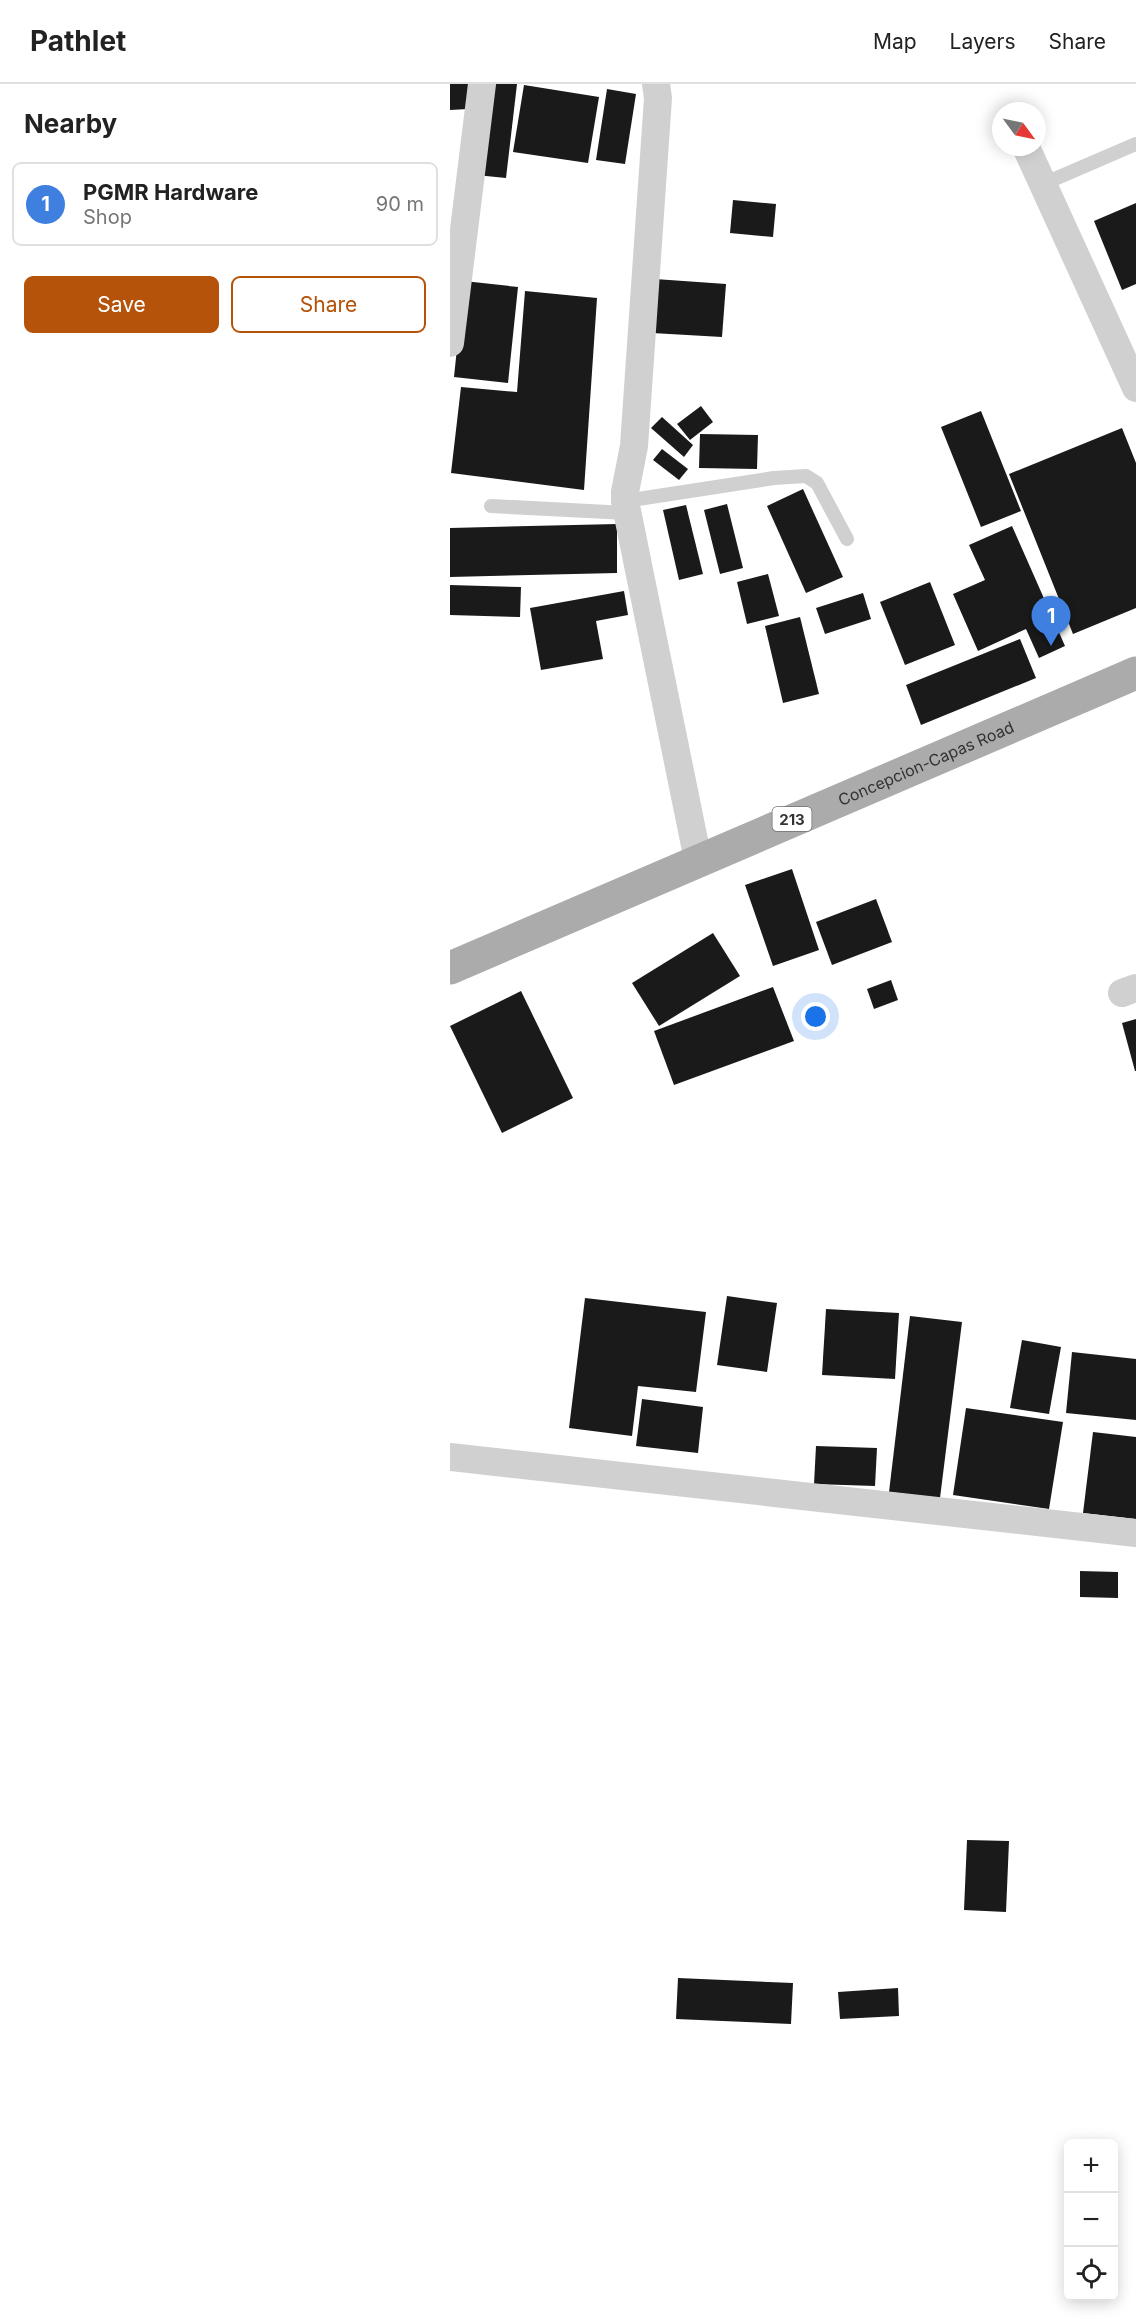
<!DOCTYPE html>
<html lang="en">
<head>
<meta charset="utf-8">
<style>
  :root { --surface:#fff; --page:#f6f6f6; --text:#222; --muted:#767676; --line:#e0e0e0; --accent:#b45309 }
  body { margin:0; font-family:Inter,sans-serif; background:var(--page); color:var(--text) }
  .controls { position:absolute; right:18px; bottom:18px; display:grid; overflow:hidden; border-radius:9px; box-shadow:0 3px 15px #0003 }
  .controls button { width:54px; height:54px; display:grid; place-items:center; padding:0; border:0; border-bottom:2px solid var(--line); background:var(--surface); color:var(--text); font:30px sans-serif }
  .compass { position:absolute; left:542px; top:18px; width:54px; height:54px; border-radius:50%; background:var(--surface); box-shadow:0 3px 15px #0003; rotate:123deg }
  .you { position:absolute; left:366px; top:933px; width:21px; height:21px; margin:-15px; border:4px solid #fff; border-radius:50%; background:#1a73e8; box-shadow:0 0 0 9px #1a73e833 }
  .badge { display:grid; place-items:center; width:39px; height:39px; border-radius:50%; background:var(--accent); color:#fff; font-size:20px; font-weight:700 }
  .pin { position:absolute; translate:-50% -50px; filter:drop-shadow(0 2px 3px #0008) }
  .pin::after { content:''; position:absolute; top:32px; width:21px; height:18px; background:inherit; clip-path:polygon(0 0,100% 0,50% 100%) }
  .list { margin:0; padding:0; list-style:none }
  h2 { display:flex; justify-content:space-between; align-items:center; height:78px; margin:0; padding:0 24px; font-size:26px }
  h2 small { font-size:20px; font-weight:400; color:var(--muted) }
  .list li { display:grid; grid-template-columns:39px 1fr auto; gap:18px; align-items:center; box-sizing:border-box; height:84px; margin:0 12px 12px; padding:0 12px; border:2px solid var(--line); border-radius:9px }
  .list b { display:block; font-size:22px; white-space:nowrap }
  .list p { margin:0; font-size:20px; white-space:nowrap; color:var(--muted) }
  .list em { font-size:20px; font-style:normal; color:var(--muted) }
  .actions { display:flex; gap:12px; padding:18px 24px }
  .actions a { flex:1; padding:14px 0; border:2px solid var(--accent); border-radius:9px; text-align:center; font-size:21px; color:var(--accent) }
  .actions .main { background:var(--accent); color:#fff }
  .icon { flex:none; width:33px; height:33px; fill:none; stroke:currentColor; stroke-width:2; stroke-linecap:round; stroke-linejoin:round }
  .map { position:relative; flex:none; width:686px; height:2235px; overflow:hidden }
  header { display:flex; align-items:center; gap:36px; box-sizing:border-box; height:84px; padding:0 30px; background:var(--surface); border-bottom:2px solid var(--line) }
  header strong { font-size:28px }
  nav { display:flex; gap:33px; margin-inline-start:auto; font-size:21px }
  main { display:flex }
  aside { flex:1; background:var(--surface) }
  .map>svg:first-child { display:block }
</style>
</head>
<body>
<header>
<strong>Pathlet</strong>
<nav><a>Map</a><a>Layers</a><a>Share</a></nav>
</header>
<main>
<aside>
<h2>Nearby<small></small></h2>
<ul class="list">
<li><span class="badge" style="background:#3f7fe0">1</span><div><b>PGMR Hardware</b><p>Shop</p></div><em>90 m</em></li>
</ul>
<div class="actions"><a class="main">Save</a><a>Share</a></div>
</aside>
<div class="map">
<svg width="686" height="2235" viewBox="0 0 686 2235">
  <rect width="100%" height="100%" fill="#fff"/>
  <g fill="#1a1a1a">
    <path d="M0,0H18V25L0,26Z"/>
    <path d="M36,0H67L56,94L26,91Z"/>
    <path d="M74,1L149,13L138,79L63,68Z"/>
    <path d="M157,5L186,10L175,80L146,76Z"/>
    <path d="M283,116L326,120L323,153L280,149Z"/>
    <path d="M686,119V200L672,206L644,137Z"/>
    <path d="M205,195L276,200L272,253L202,249Z"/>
    <path d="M14,197L68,203L58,299L4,293Z"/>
    <path d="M75,207L147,214L134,406L1,389L11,303L67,308Z"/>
    <path d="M251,322L263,338L240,356L227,340Z"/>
    <path d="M531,327L571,427L531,443L491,343Z"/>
    <path d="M212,333L243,361L234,373L201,344Z"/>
    <path d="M672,344L686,379V524L623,550L559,390Z"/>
    <path d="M250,350L308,351L307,385L249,384Z"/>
    <path d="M212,365L238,385L229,396L203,376Z"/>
    <path d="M353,405L393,493L356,509L317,422Z"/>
    <path d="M277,420L293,484L270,490L254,426Z"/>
    <path d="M236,421L253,490L229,496L213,426Z"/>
    <path d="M167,440V489L0,493V444Z"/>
    <path d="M562,442L615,562L589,574L576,545L528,567L503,510L535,496L519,461Z"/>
    <path d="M318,490L329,532L297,540L287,498Z"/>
    <path d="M480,498L505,561L455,581L430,518Z"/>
    <path d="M0,501L71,503L70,533L0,531Z"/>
    <path d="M174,507L178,531L146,537L153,575L91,586L80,524Z"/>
    <path d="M413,509L421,535L375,550L366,524Z"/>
    <path d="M350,533L369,610L333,619L315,542Z"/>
    <path d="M570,555L586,594L471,641L456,601Z"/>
    <path d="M342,785L369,866L323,882L295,801Z"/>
    <path d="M426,815L442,858L382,881L366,838Z"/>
    <path d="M263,849L290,892L209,942L182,899Z"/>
    <path d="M441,896L448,916L424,925L417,905Z"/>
    <path d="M323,903L344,957L224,1001L204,947Z"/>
    <path d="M71,907L123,1014L52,1049L0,942Z"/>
    <path d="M686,935V987H685L672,939Z"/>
    <path d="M277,1212L327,1219L317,1288L267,1281Z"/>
    <path d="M135,1214L256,1228L246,1308L188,1302L182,1352L119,1344Z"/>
    <path d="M376,1225L449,1229L445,1295L372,1291Z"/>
    <path d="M460,1232L512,1238L490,1414L439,1408Z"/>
    <path d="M572,1256L611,1263L599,1330L560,1324Z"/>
    <path d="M622,1268L686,1275V1336L616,1329Z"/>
    <path d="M192,1315L253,1323L248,1369L186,1362Z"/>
    <path d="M516,1324L613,1338L599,1425L503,1411Z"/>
    <path d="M643,1348L686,1353V1435L633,1429Z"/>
    <path d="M366,1362L427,1364L425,1402L364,1400Z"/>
    <path d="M630,1487L668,1488V1514L630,1513Z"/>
    <path d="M517,1756L559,1757L556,1828L514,1826Z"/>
    <path d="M228,1894L343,1899L341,1940L226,1935Z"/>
    <path d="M448,1904L449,1932L390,1935L388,1908Z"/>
  </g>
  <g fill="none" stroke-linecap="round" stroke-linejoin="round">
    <g stroke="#d0d0d0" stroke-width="14">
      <path d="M593,100L686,60"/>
      <path d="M175,417L324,394L356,392L367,399L397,455"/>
      <path d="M41,422L177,429"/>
    </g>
    <g stroke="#d0d0d0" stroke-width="28">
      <path d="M206,0L208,14L184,362L175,408V417L248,776"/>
      <path d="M576,63L686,304"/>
      <path d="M0,259L32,0"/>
      <path d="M672,909L686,904"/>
      <path d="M0,1373L686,1449"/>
    </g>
    <path stroke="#ababab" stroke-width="33" id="s1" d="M0,884L686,589"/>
  </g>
  <g text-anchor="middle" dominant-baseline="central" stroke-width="6" stroke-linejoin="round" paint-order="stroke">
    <rect fill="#fff" stroke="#707070" stroke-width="1.5" x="322.5" y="723" width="39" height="24" rx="4.5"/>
    <g font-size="15" font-weight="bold" fill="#333">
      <text x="342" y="735">213</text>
    </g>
    <g font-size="16" fill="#333" stroke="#fff">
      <text stroke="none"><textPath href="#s1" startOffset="518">Concepcion-Capas Road</textPath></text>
    </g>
  </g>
</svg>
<div class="controls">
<button>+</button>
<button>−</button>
<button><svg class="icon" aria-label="locate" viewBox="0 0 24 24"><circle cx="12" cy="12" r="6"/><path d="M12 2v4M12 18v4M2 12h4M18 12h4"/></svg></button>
</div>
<svg class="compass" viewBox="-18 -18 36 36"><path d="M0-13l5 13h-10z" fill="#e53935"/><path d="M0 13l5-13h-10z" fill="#767676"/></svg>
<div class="you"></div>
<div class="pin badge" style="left:601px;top:562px;background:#3f7fe0">1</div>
</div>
</main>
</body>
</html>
